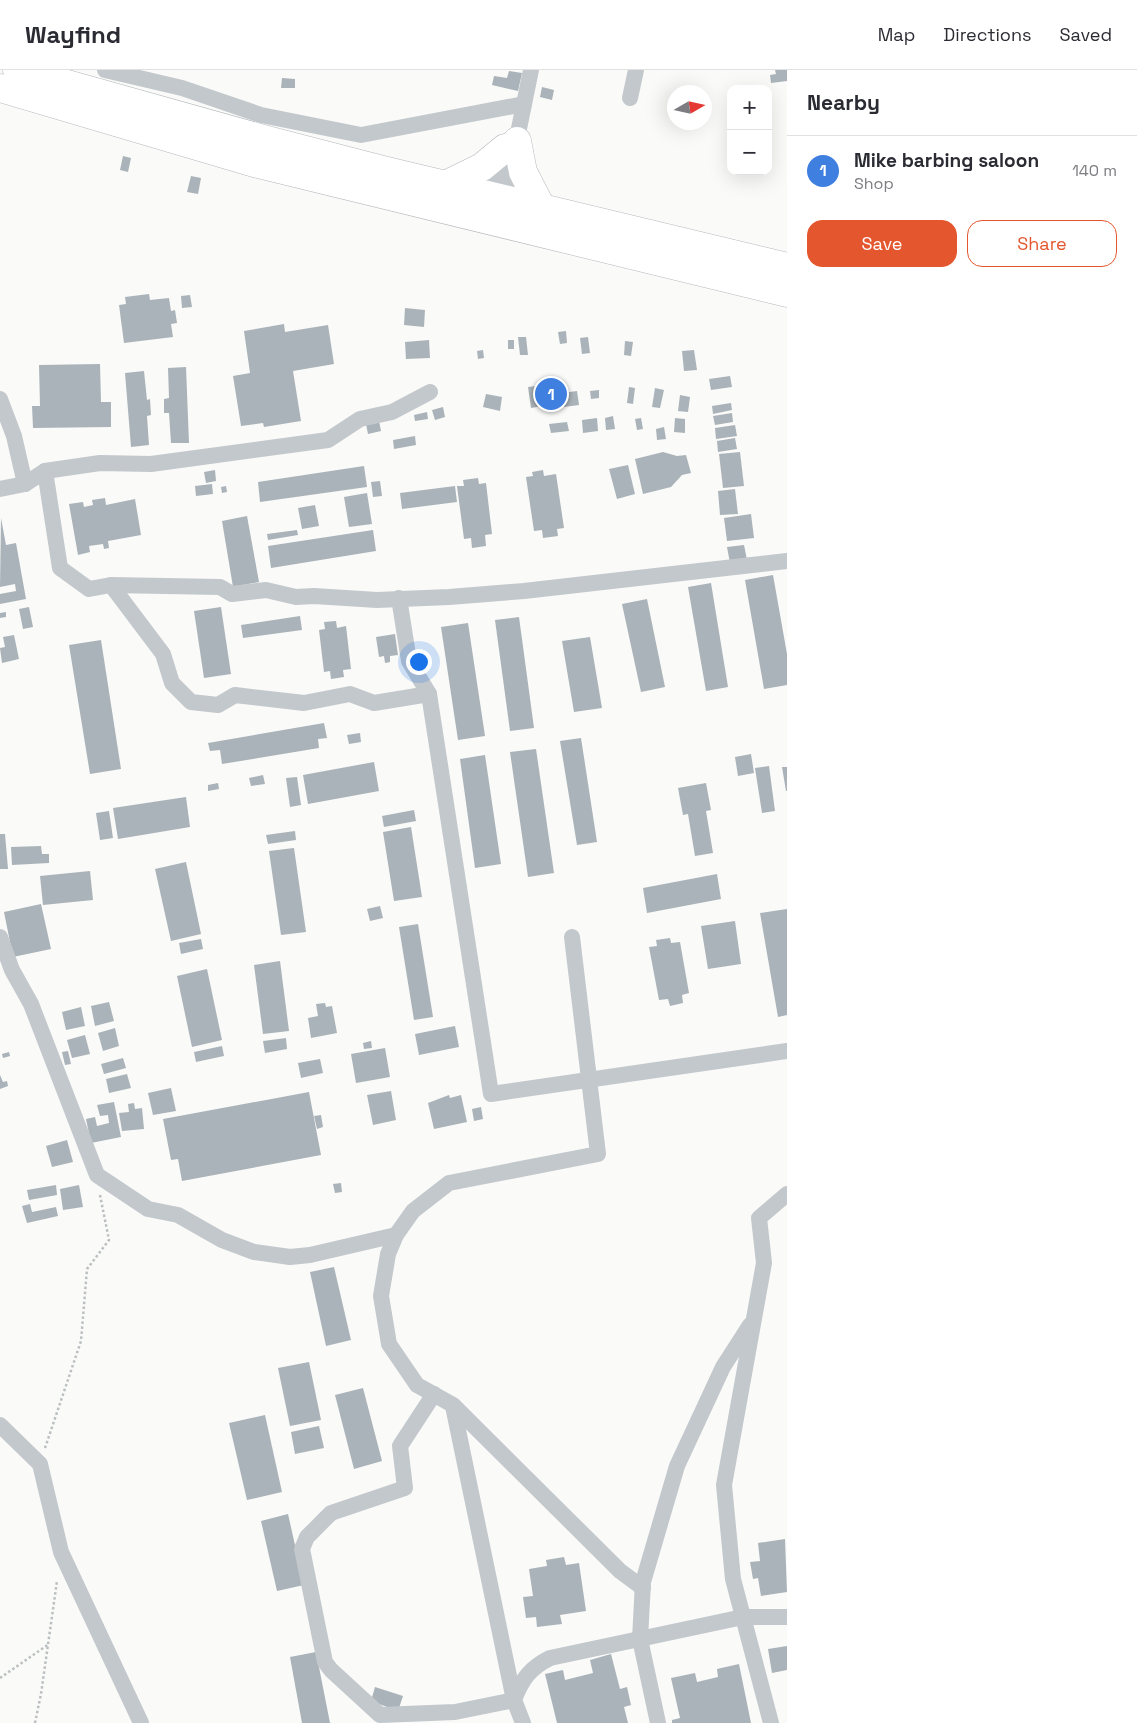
<!DOCTYPE html>
<html lang="en">
<head>
<meta charset="utf-8">
<style>
  :root { --surface:#fff; --page:#f2f2f3; --text:#2b2b33; --muted:#7c7c81; --line:#e1e1e2; --accent:#e4572e }
  body { margin:0; font-family:"Space Grotesk",sans-serif; background:var(--page); color:var(--text) }
  .controls { position:absolute; right:15px; top:15px; display:grid; overflow:hidden; border-radius:10px; box-shadow:0 5px 20px #0002 }
  .controls button { width:45px; height:45px; display:grid; place-items:center; padding:0; border:0; border-bottom:1px solid var(--line); background:var(--surface); color:var(--text); font:25px sans-serif }
  .compass { position:absolute; left:667px; top:15px; width:45px; height:45px; border-radius:50%; background:var(--surface); box-shadow:0 5px 20px #0002; rotate:81deg }
  .you { position:absolute; left:418px; top:591px; width:18px; height:18px; margin:-12px; border:4px solid #fff; border-radius:50%; background:#1a73e8; box-shadow:0 0 0 8px #1a73e833 }
  .badge { display:grid; place-items:center; width:32px; height:32px; border-radius:50%; background:var(--accent); color:#fff; font-size:16px; font-weight:700 }
  .pin { position:absolute; translate:-50% -50%; border:2px solid #fff; box-shadow:0 1px 5px #0006 }
  .list { margin:0; padding:0; list-style:none }
  h2 { display:flex; justify-content:space-between; align-items:center; height:65px; margin:0; padding:0 20px; font-size:21px }
  h2 small { font-size:16px; font-weight:400; color:var(--muted) }
  .list li { display:grid; grid-template-columns:32px 1fr auto; gap:15px; align-items:center; box-sizing:border-box; height:70px; padding:0 20px; border-top:1px solid var(--line) }
  .list b { display:block; font-size:19px; white-space:nowrap }
  .list p { margin:0; font-size:16px; white-space:nowrap; color:var(--muted) }
  .list em { font-size:16px; font-style:normal; color:var(--muted) }
  .actions { display:flex; gap:10px; padding:15px 20px }
  .actions a { flex:1; padding:11px 0; border:1px solid var(--accent); border-radius:15px; text-align:center; font-size:18px; color:var(--accent) }
  .actions .main { background:var(--accent); color:#fff }
  .map { position:relative; flex:none; width:787px; height:1653px; overflow:hidden }
  header { display:flex; align-items:center; gap:30px; box-sizing:border-box; height:70px; padding:0 25px; background:var(--surface); border-bottom:1px solid var(--line) }
  header strong { font-size:24px }
  nav { display:flex; gap:28px; margin-inline-start:auto; font-size:18px }
  main { display:flex }
  aside { flex:1; background:var(--surface) }
  .map>svg:first-child { display:block }
</style>
</head>
<body>
<header>
<strong>Wayfind</strong>
<nav><a>Map</a><a>Directions</a><a>Saved</a></nav>
</header>
<main>
<div class="map">
<svg width="787" height="1653" viewBox="0 0 787 1653">
  <rect width="100%" height="100%" fill="#fafaf8"/>
  <g fill="#aab3b9">
    <path d="M775,0H787V11L771,13L770,5L776,4Z"/>
    <path d="M509,1L522,3L518,21L492,15L494,6L507,8Z"/>
    <path d="M282,8L295,9V18H281Z"/>
    <path d="M542,17L554,20L552,30L540,27Z"/>
    <path d="M123,86L131,88L128,102L120,100Z"/>
    <path d="M191,106L201,108L198,124L187,122Z"/>
    <path d="M149,224L150,230L169,228L171,241L175,240L177,253L171,254L173,267L124,273L119,235L126,234L125,227Z"/>
    <path d="M190,225L192,237L182,238L181,226Z"/>
    <path d="M405,238L425,240L424,257L404,255Z"/>
    <path d="M284,254L285,262L328,255L334,294L293,301L301,351L264,357L263,353L241,356L233,306L250,303L244,261Z"/>
    <path d="M566,261L567,273L560,274L558,262Z"/>
    <path d="M518,267H526L528,285H520Z"/>
    <path d="M588,267L590,283L582,284L580,268Z"/>
    <path d="M429,270L430,288L406,289L405,272Z"/>
    <rect x="508" y="270" width="6" height="9"/>
    <path d="M625,271L633,272L631,286L624,285Z"/>
    <path d="M483,280L484,288L478,289L477,281Z"/>
    <path d="M694,280L697,300L684,301L682,281Z"/>
    <path d="M100,294L101,332H111V357L33,358L32,336H40L39,295Z"/>
    <path d="M186,297L189,373H171L169,343H164V329L169,328L168,298Z"/>
    <path d="M144,301L147,330L150,329L151,345L147,346L149,375L131,377L125,303Z"/>
    <path d="M730,306L732,317L711,320L709,309Z"/>
    <path d="M544,315L547,335L531,338L528,317Z"/>
    <path d="M629,317L635,318L633,334L627,333Z"/>
    <path d="M655,318L664,320L660,338L652,337Z"/>
    <path d="M599,320V328L591,329L590,321Z"/>
    <path d="M577,321L579,335L564,337L562,323Z"/>
    <path d="M486,324L502,327L500,341L483,337Z"/>
    <path d="M680,325L690,327L688,342L678,341Z"/>
    <path d="M731,333L732,340L713,344L712,336Z"/>
    <path d="M443,337L445,347L435,350L432,340Z"/>
    <path d="M427,342L428,349L415,351L414,345Z"/>
    <path d="M732,343L733,352L715,355L713,346Z"/>
    <path d="M613,346L615,359L606,360L605,348Z"/>
    <path d="M597,348L598,361L583,363L582,350Z"/>
    <path d="M641,348L643,359L637,360L635,349Z"/>
    <path d="M675,348L685,349V363L674,362Z"/>
    <path d="M379,351L381,361L368,364L366,354Z"/>
    <path d="M567,352L569,361L551,363L549,354Z"/>
    <path d="M735,355L737,366L716,369L715,358Z"/>
    <path d="M664,357L666,369L657,370L656,359Z"/>
    <path d="M415,366L416,375L394,379L393,370Z"/>
    <path d="M735,368L737,379L718,382L717,371Z"/>
    <path d="M663,382L677,386L686,385L691,403L682,405L671,417L643,424L635,389Z"/>
    <path d="M740,382L744,416L723,418L719,384Z"/>
    <path d="M628,395L635,424L617,429L609,399Z"/>
    <path d="M364,396L367,417L260,432L258,412Z"/>
    <path d="M215,400L216,411L206,413L204,402Z"/>
    <path d="M543,400L544,406L556,404L564,458L557,459L558,466L543,468L542,460L534,461L526,407L533,406L532,402Z"/>
    <path d="M478,408L479,414L486,413L492,464L485,465L486,476L472,478L471,468L464,469L457,416H464L463,410Z"/>
    <path d="M380,411L382,426L373,427L371,412Z"/>
    <path d="M212,414L213,424L196,426L195,416Z"/>
    <path d="M226,416L227,422L222,423L221,417Z"/>
    <path d="M455,416L457,432L402,439L400,423Z"/>
    <path d="M735,419L738,444L720,445L718,421Z"/>
    <path d="M367,423L372,454L349,457L344,427Z"/>
    <path d="M105,428L106,435L135,429L141,465L108,471L109,478L104,479L103,474L89,476L90,482L78,485L69,434L83,432L84,437L93,435L92,430Z"/>
    <path d="M315,435L319,456L302,459L298,438Z"/>
    <path d="M751,444L754,468L727,471L724,448Z"/>
    <path d="M247,446L259,512L233,517L222,451Z"/>
    <path d="M1,448L6,475L16,473L26,529L0,534V524L16,521L15,514L0,517Z"/>
    <path d="M297,460L298,465L268,470L267,464Z"/>
    <path d="M373,460L376,481L271,498L268,476Z"/>
    <path d="M744,475L747,490L730,493L727,477Z"/>
    <path d="M773,505L787,584V615L764,619L745,510Z"/>
    <path d="M711,513L728,617L706,621L688,517Z"/>
    <path d="M647,529L665,617L641,622L622,534Z"/>
    <path d="M29,537L33,557L23,559L19,539Z"/>
    <path d="M221,537L231,604L204,608L194,541Z"/>
    <path d="M6,542V547L0,548V543Z"/>
    <path d="M300,546L302,560L243,568L241,555Z"/>
    <path d="M519,547L534,658L510,661L495,550Z"/>
    <path d="M336,551L337,558L346,556L351,599L343,600L344,607L331,609L330,601L324,602L319,560L325,559L324,552Z"/>
    <path d="M468,553L485,666L458,670L441,557Z"/>
    <path d="M395,564L398,585L390,586V592L385,593L384,586L379,587L376,567Z"/>
    <path d="M14,565L19,589L2,593L0,578L5,577L3,567Z"/>
    <path d="M590,567L602,638L574,642L562,571Z"/>
    <path d="M101,570L121,699L90,704L69,575Z"/>
    <path d="M324,653L327,668L318,669L319,678L222,694L220,680L210,681L208,673Z"/>
    <path d="M360,663L361,672L349,674L347,665Z"/>
    <path d="M581,668L597,772L577,775L560,671Z"/>
    <path d="M536,679L554,803L528,807L510,682Z"/>
    <path d="M751,684L754,703L738,706L735,687Z"/>
    <path d="M485,685L501,794L475,798L460,689Z"/>
    <path d="M374,692L379,721L308,734L303,705Z"/>
    <path d="M769,696L775,741L762,743L755,698Z"/>
    <path d="M782,697H787V721H786Z"/>
    <path d="M263,705L265,714L251,716L249,708Z"/>
    <path d="M297,707L301,735L290,737L286,708Z"/>
    <path d="M218,713L219,719L208,721V715Z"/>
    <path d="M706,713L711,740L706,741L713,783L695,786L688,744L683,745L678,718Z"/>
    <path d="M186,727L190,757L118,769L113,738Z"/>
    <path d="M414,740L416,751L384,757L382,746Z"/>
    <path d="M109,741L113,768L100,770L96,743Z"/>
    <path d="M411,757L422,827L394,831L383,762Z"/>
    <path d="M295,761L296,770L268,774L266,765Z"/>
    <path d="M0,764H5L8,799H0Z"/>
    <path d="M41,776L42,784H49V793L12,795L11,777Z"/>
    <path d="M294,778L306,862L281,865L269,781Z"/>
    <path d="M186,792L201,864L171,871L155,799Z"/>
    <path d="M90,801L93,830L43,835L40,806Z"/>
    <path d="M717,804L721,829L647,843L643,818Z"/>
    <path d="M41,834L51,879L13,887L4,842Z"/>
    <path d="M380,836L383,848L370,851L367,839Z"/>
    <path d="M787,839V945L778,947L760,843Z"/>
    <path d="M735,851L741,894L708,899L701,856Z"/>
    <path d="M418,854L433,947L414,950L399,857Z"/>
    <path d="M670,868L671,873L680,872L689,923L682,925L683,933L670,936L668,929L659,930L649,877L657,876L656,870Z"/>
    <path d="M201,869L203,879L181,884L179,873Z"/>
    <path d="M280,891L289,961L263,964L254,895Z"/>
    <path d="M207,899L222,970L192,977L177,906Z"/>
    <path d="M109,932L114,951L95,956L91,936Z"/>
    <path d="M325,933L326,937L332,936L337,963L311,968L308,948L318,946L316,934Z"/>
    <path d="M81,937L85,956L66,960L62,942Z"/>
    <path d="M455,956L459,977L419,985L415,964Z"/>
    <path d="M115,958L119,976L103,981L98,963Z"/>
    <path d="M85,965L90,984L72,988L67,970Z"/>
    <path d="M286,968L287,979L265,983L263,971Z"/>
    <path d="M371,971L372,978L364,979L363,973Z"/>
    <path d="M222,976L224,986L196,992L194,982Z"/>
    <path d="M385,978L390,1007L356,1013L351,984Z"/>
    <path d="M68,981L71,994L65,995L62,982Z"/>
    <path d="M9,982L10,986L3,988L2,984Z"/>
    <path d="M123,988L126,998L104,1004L101,994Z"/>
    <path d="M320,989L323,1003L301,1008L298,993Z"/>
    <path d="M127,1004L131,1018L109,1023L106,1009Z"/>
    <path d="M0,1005L3,1012L7,1011L8,1016L0,1019Z"/>
    <path d="M171,1018L176,1041L153,1045L148,1023Z"/>
    <path d="M391,1021L396,1050L373,1055L367,1025Z"/>
    <path d="M309,1022L321,1085L182,1111L178,1089L171,1090L163,1049Z"/>
    <path d="M449,1025L450,1028L461,1025L467,1052L434,1059L428,1033Z"/>
    <path d="M114,1032L121,1067L91,1073L86,1049L95,1047L97,1056L109,1053L108,1045L100,1046L97,1035Z"/>
    <path d="M134,1033L135,1039L142,1038L144,1059L122,1061L119,1043L129,1042L128,1034Z"/>
    <path d="M481,1037L483,1049L474,1051L472,1039Z"/>
    <path d="M321,1045L323,1057L317,1059L314,1046Z"/>
    <path d="M67,1070L73,1092L52,1097L46,1076Z"/>
    <path d="M341,1113L342,1122L335,1123L333,1114Z"/>
    <path d="M56,1115L57,1125L29,1130L27,1120Z"/>
    <path d="M79,1115L83,1137L63,1140L60,1119Z"/>
    <path d="M30,1134L32,1142L56,1137L58,1146L27,1153L22,1136Z"/>
    <path d="M334,1197L351,1270L326,1276L310,1202Z"/>
    <path d="M309,1292L321,1350L290,1356L278,1298Z"/>
    <path d="M363,1318L382,1391L354,1399L335,1325Z"/>
    <path d="M265,1345L282,1422L247,1430L229,1353Z"/>
    <path d="M319,1356L324,1378L295,1384L291,1362Z"/>
    <path d="M288,1444L304,1515L277,1521L261,1451Z"/>
    <path d="M785,1469L787,1522L761,1526L758,1508L753,1509L750,1492L760,1491L758,1473Z"/>
    <path d="M564,1487L566,1495L579,1493L586,1541L560,1545L562,1554L537,1557L536,1547L526,1548L523,1527L533,1526L529,1499L547,1496L546,1490Z"/>
    <path d="M787,1576V1600L772,1603L768,1579Z"/>
    <path d="M316,1582L330,1653H302L290,1587Z"/>
    <path d="M611,1584L620,1619L627,1617L631,1635L624,1637L628,1653H557L545,1604L563,1600L565,1610L593,1603L590,1590Z"/>
    <path d="M739,1594L751,1653H672V1650L680,1648L671,1608L695,1603L697,1612L718,1607L717,1599Z"/>
    <path d="M375,1617L403,1626L398,1641L371,1631Z"/>
  </g>
  <g fill="none" stroke-linecap="round" stroke-linejoin="round">
    <g stroke="#b4b9bd" stroke-width="29">
      <g id="highway">
        <path d="M17,0L267,70L383,100L787,197"/>
        <path d="M0,18L258,94L787,223"/>
        <path d="M517,71L523,102L541,137"/>
        <path d="M445,115L482,97L505,78"/>
      </g>
    </g>
    <g stroke="#bbbfc2" stroke-width="2.5" stroke-dasharray="2.5 2.5" stroke-linecap="butt">
      <path d="M45,1378L81,1271L87,1199L109,1170L100,1125"/>
      <path d="M0,1608L49,1574"/>
      <path d="M35,1653L41,1624L57,1511"/>
    </g>
    <g stroke="#c3c8cc" stroke-width="16">
      <path d="M105,0L182,18L261,45L361,65L524,34"/>
      <path d="M630,28L636,0"/>
      <path d="M490,134L504,80"/>
      <path d="M503,137L531,0"/>
      <path d="M0,329L14,366L25,414"/>
      <path d="M45,401L100,393L151,394L328,370L360,349L392,342L430,322"/>
      <path d="M0,419L25,414L45,401L60,498L89,519L111,515L163,584L172,613L191,632L218,635L235,625L304,633L350,624L374,633L429,624"/>
      <path d="M111,515L220,517L232,524L266,520L296,527L314,526L377,530L449,527L524,521L787,491"/>
      <path d="M399,528L409,591L429,624L491,1024L787,981"/>
      <path d="M0,867L12,900L31,934L97,1105L148,1139L178,1145L222,1170L254,1182L290,1187L310,1185L396,1165"/>
      <path d="M572,867L598,1084L449,1113L413,1141L396,1165L388,1184L381,1226L389,1274L417,1315L453,1335L620,1501L643,1518"/>
      <path d="M434,1324L400,1376L405,1418L331,1443L307,1467L302,1479L325,1592L331,1600L380,1645L455,1642L514,1630C522,1609 530,1598 550,1588L743,1547H787"/>
      <path d="M453,1336L514,1630L523,1653"/>
      <path d="M0,1355L40,1394L61,1482L141,1653"/>
      <path d="M658,1653L640,1569L643,1512L677,1396L723,1297L750,1255"/>
      <path d="M771,1653L733,1509L724,1415L764,1193L759,1148L787,1124"/>
    </g>
    <use href="#highway" stroke="#fff" stroke-width="28"/>
  </g>
</svg>
<div class="controls">
<button>+</button>
<button>−</button>
</div>
<svg class="compass" viewBox="-18 -18 36 36"><path d="M0-13l5 13h-10z" fill="#e53935"/><path d="M0 13l5-13h-10z" fill="#7c7c81"/></svg>
<div class="you"></div>
<div class="pin badge" style="left:551px;top:324px;background:#3f7fe0">1</div>
</div>
<aside>
<h2>Nearby<small></small></h2>
<ul class="list">
<li><span class="badge" style="background:#3f7fe0">1</span><div><b>Mike barbing saloon</b><p>Shop</p></div><em>140 m</em></li>
</ul>
<div class="actions"><a class="main">Save</a><a>Share</a></div>
</aside>
</main>
</body>
</html>
